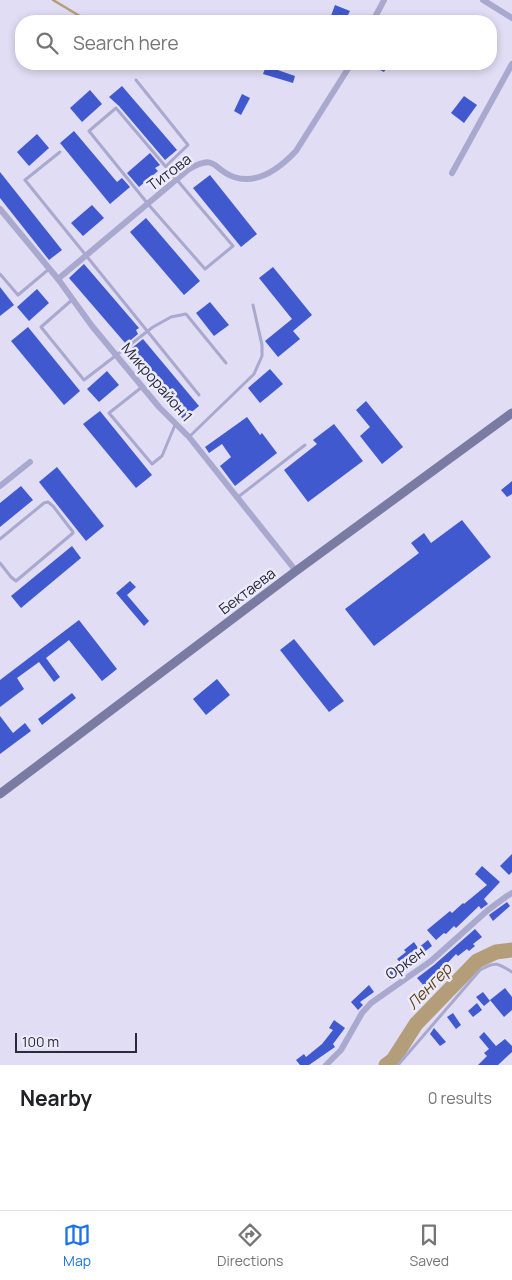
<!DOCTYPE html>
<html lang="en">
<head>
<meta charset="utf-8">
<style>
  :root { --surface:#fff; --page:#f2f2f2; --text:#202124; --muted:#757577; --line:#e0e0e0; --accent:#1a73e8 }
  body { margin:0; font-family:Manrope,sans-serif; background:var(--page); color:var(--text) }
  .scale { position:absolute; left:15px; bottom:12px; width:122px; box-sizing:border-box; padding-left:5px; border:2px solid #292a3a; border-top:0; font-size:14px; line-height:18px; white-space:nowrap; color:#292a3a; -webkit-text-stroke:4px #eceafb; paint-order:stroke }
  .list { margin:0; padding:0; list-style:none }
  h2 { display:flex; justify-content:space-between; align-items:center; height:65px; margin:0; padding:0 20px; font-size:21px }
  h2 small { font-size:16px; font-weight:400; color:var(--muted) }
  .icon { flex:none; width:28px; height:28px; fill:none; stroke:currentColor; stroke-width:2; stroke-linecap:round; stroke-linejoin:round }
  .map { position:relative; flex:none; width:512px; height:1065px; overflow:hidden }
  .search { position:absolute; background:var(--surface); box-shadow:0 2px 8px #0003; left:15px; right:15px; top:15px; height:55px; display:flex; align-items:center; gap:12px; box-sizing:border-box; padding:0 18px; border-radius:20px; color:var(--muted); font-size:19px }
  .sheet { height:145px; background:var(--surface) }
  nav { display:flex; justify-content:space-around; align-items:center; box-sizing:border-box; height:70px; border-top:1px solid var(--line); background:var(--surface); font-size:14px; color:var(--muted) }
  nav a { display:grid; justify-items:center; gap:2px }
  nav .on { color:var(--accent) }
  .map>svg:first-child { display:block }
</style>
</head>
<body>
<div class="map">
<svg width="512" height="1065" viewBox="0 0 512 1065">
  <rect width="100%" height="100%" fill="#e0ddf4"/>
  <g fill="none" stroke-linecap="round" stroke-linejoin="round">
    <path stroke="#b49e7a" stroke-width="2.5" d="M53,0L83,18"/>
    <path stroke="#b49e7a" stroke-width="15" d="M386,1065L393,1060L416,1024L477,961L496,952L512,950"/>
  </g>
  <g fill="#4159cf">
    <path d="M335,5L350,11L345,21H329Z"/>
    <path d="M368,64H389L384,72Z"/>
    <path d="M266,66L295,76L293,83L263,74Z"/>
    <path d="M122,86L177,150L165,160L119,106L109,97Z"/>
    <path d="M90,90L102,104L82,122L70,108Z"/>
    <path d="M242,94L250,98L241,115L234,111Z"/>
    <path d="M464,96L477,105L464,123L451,113Z"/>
    <path d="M74,131L117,182L122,178L130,187L110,204L60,143Z"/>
    <path d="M37,134L49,148L29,166L17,152Z"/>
    <path d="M150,153L160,165L155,168L158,171L139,187L127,173Z"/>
    <path d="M0,172L62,250L49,260L0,198Z"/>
    <path d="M210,175L257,234L241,247L193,188Z"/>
    <path d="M92,205L104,218L83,236L71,223Z"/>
    <path d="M146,218L200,281L184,295L130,232Z"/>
    <path d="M84,264L139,328L136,330L138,334L126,344L69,278Z"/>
    <path d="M273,267L312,315L293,331L300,339L278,357L265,341L292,319L259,278Z"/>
    <path d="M0,287L14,305L0,316Z"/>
    <path d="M37,289L49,303L29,321L17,307Z"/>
    <path d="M210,302L229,325L214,336L196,313Z"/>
    <path d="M28,327L80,391L64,405L11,341Z"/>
    <path d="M143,339L199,406L183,419L127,352Z"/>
    <path d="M270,369L283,384L260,403L248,388Z"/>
    <path d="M107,371L119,385L99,402L87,389Z"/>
    <path d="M366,401L403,447L382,464L360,436L370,427L356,410Z"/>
    <path d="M100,411L152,475L136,488L83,424Z"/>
    <path d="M247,417L260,435L262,433L277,453L235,486L220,466L231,457L222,444L209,453L205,447Z"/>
    <path d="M334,424L363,461L308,502L284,470L317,444L313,440Z"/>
    <path d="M57,467L104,526L86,541L39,482Z"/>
    <path d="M512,481V494L507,497L501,490Z"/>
    <path d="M21,486L33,500L0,527V503Z"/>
    <path d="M462,520L491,557L374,646L345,609L419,553L411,543L424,533L431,543Z"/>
    <path d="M72,546L81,558L21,608L11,596Z"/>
    <path d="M130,581L136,587L127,595L149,621L144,626L116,593Z"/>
    <path d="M79,620L117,669L102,681L69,640L46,658L60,677L54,682L39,662L17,678L24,689L0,707V680Z"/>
    <path d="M294,639L344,701L329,712L280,650Z"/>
    <path d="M217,679L230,695L206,715L193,699Z"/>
    <path d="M72,693L76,698L42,725L38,719Z"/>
    <path d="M0,716L13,733L25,723L31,731L0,754Z"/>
    <path d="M512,854V872L509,875L500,866Z"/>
    <path d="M482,866L500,882L484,899L488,904L481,909L479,906L456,928L454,926L446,934L444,933L436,940L427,930L450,911L452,913L463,903L464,904L487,885L475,874Z"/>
    <path d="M507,902L510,906L493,921L489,915Z"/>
    <path d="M475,929L482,937L473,944L475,946L469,951L467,949L458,956L456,954L437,974L438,975L424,986L417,978L434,965Z"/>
    <path d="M428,940L432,946L423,953L424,955L404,971L405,972L390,981L386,974L397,967L395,965L400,962L397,959L406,952L404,950L414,942L418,948Z"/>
    <path d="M369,985L374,992L360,1002L363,1005L358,1010L351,1002Z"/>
    <path d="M505,988L512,997V1010L504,1017L490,1000Z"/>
    <path d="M483,992L490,1001L484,1006L476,997Z"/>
    <path d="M477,1003L482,1010L473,1017L468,1011Z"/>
    <path d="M453,1013L461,1025L456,1029L447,1017Z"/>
    <path d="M334,1020L345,1028L333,1044L335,1047L309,1065H300L296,1060L304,1054L306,1057L322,1044L333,1030L329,1028Z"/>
    <path d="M434,1028L446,1042L440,1046L430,1034Z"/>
    <path d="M484,1032L496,1046L505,1039L512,1046V1052L498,1065H478L487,1056L484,1053L489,1049L479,1037Z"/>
  </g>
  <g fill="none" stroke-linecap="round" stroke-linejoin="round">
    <g stroke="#a9a8ce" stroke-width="3">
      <path d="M136,80L188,145L166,166"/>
      <path d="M116,108L233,246L205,269L148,204L89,131Z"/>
      <path d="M60,152L25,180L199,395"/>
      <path d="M0,274L18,295L49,269"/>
      <path d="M73,299L41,327L84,380L153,327L171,317L186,314L226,363"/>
      <path d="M142,387L109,413L152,464L162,456L175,425"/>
      <path d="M189,437L254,374L262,356V345L253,305"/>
      <path d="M238,497L305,445"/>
      <path d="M0,539L44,503L48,502L53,506L73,532V533L16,581L11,577L0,563"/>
      <path d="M398,1065L480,970C495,961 498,963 512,972"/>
    </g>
    <g stroke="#a9a8ce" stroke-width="6">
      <path d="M483,0L512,18"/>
      <path d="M373,21L384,0"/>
      <path d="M452,173L512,64"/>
      <path d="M0,209L58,279L92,326L159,407L189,437L296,571"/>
      <path d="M58,279L189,169C218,153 212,170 234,177C258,185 281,167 296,151L351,64"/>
      <path d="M0,486L30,462"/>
      <path d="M326,1065L341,1050L362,1013L371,1003L431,961L488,910L507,896L512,893"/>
    </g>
    <path stroke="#797ba2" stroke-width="9" d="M0,794L296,571L512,413"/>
  </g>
  <g text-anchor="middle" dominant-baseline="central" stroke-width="5" stroke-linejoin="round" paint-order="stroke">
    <g font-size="15" fill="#292a3a" stroke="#eceafb">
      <text transform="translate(169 172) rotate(-37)">Титова</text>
      <text transform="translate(157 382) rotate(49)">Микрорайон 1</text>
      <text transform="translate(247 591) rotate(-37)">Бектаева</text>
      <text transform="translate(405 963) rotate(-36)">Оркен</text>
    </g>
    <g font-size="16" font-style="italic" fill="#5f471b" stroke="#eceafb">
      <text transform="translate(429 986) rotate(-46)">Ленгер</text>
    </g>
  </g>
</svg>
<div class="scale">100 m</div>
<div class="search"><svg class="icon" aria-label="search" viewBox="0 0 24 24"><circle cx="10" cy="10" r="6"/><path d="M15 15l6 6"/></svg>Search here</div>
</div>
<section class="sheet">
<h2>Nearby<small>0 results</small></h2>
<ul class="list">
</ul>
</section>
<nav>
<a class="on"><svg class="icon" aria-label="map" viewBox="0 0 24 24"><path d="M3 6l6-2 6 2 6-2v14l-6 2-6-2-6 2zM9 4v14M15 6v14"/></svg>Map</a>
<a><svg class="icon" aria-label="directions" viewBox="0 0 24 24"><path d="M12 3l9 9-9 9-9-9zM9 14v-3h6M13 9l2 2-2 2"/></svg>Directions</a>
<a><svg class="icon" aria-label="saved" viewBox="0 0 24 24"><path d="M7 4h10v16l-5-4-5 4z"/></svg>Saved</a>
</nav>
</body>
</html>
